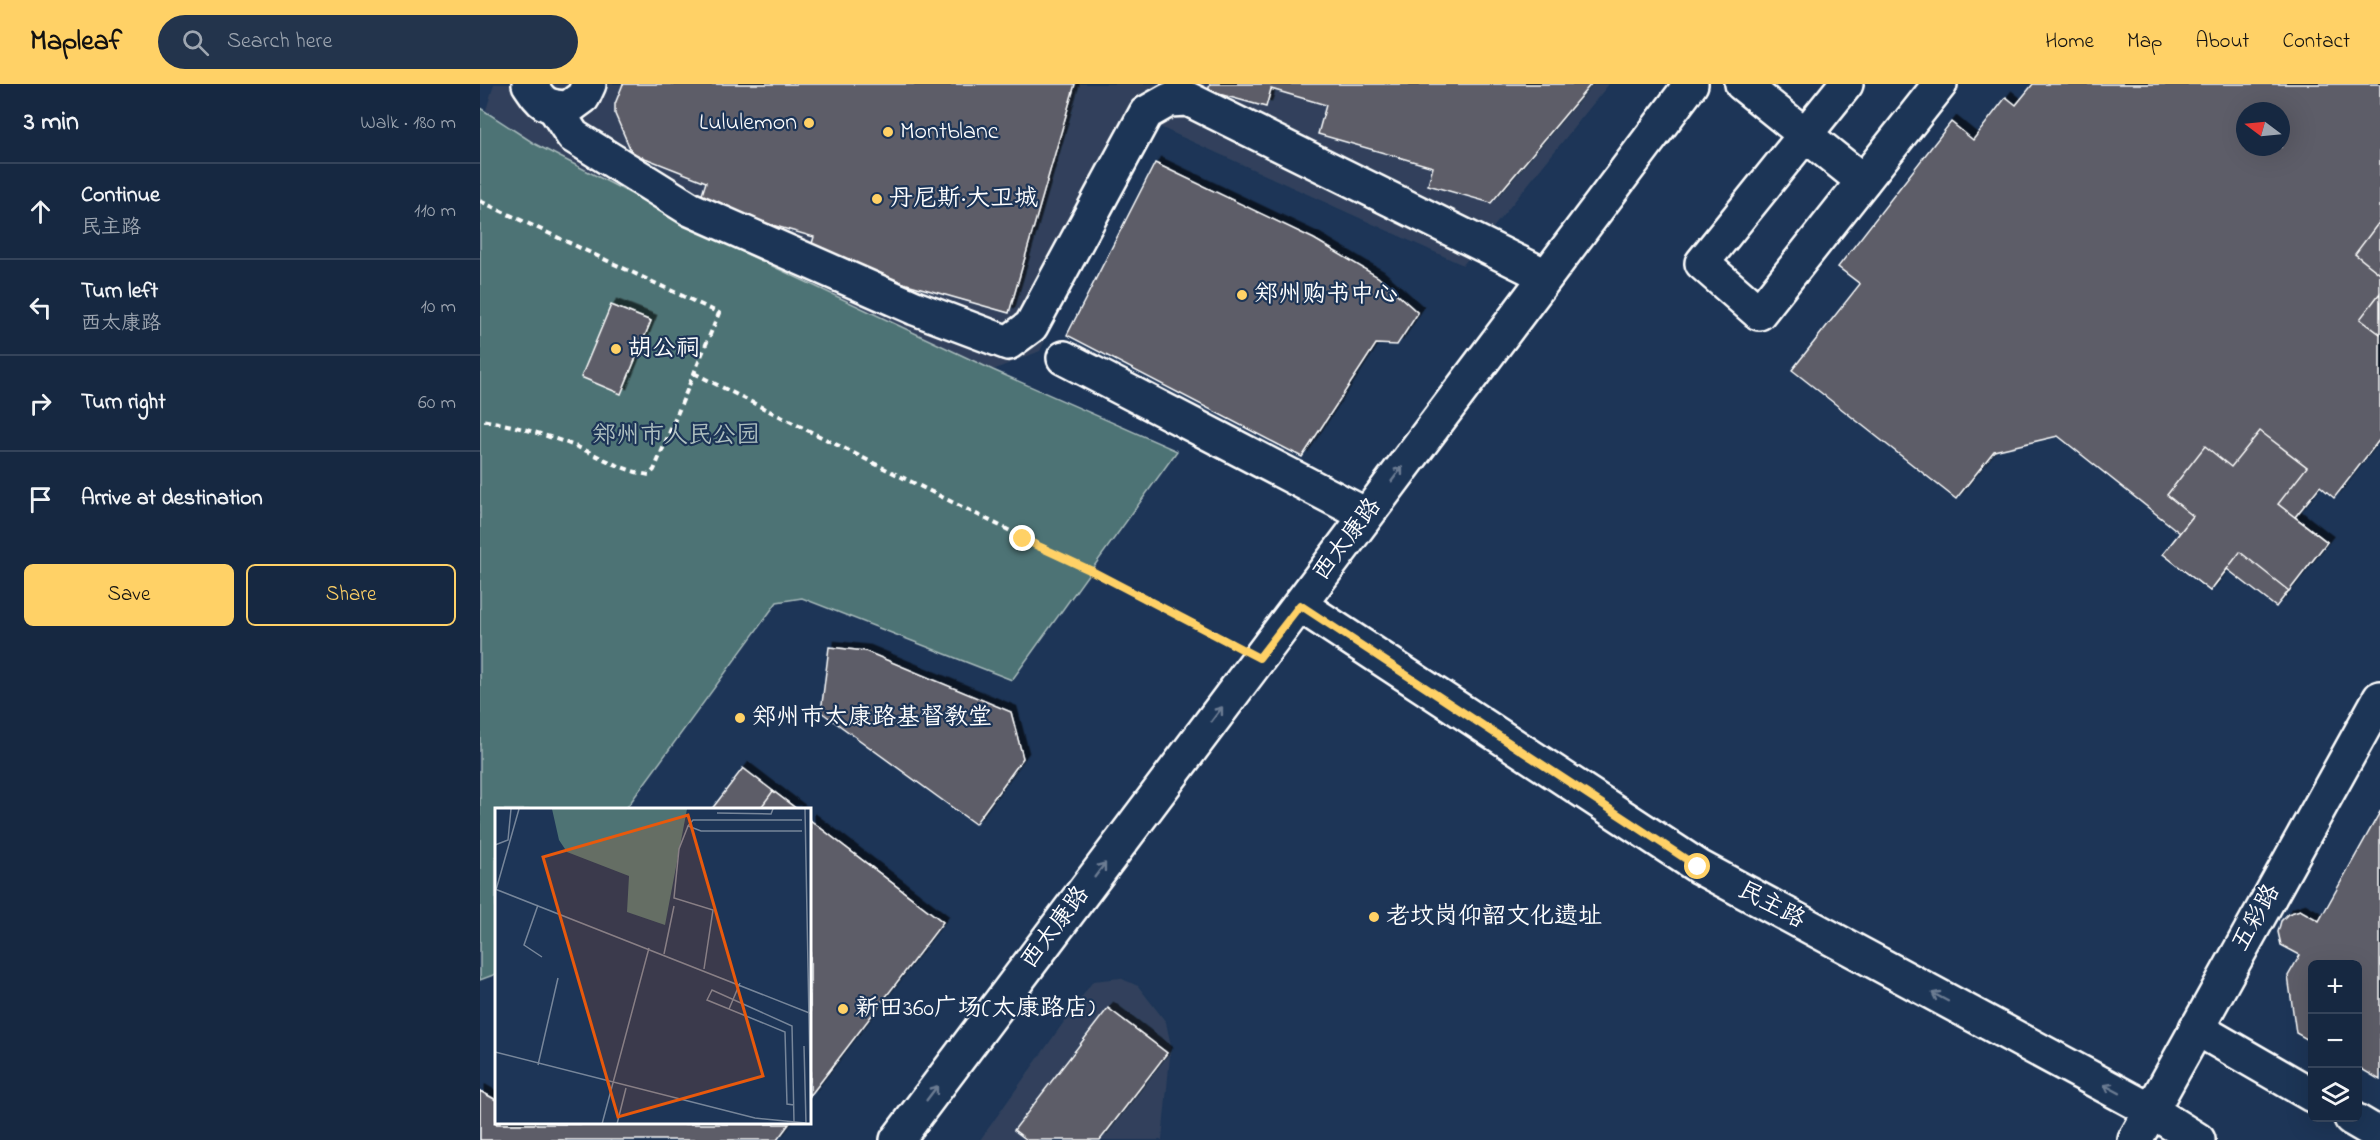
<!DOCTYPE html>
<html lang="en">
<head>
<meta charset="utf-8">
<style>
  :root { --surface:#162841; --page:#23344c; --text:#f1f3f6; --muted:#9ea6b1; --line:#35445a; --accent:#ffd166 }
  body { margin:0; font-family:"Indie Flower","LXGW WenKai TC",sans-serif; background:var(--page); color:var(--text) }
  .controls { position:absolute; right:18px; bottom:18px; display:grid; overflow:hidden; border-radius:9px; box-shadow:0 6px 24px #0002 }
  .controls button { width:54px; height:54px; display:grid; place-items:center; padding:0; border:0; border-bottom:2px solid var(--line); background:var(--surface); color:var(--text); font:30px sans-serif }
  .compass { position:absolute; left:1756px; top:18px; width:54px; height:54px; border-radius:50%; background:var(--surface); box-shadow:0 6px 24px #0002; rotate:286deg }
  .stop { position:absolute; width:18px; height:18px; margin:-14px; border:4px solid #ffd166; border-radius:50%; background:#fff }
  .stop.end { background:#ffd166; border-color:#fff; box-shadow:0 2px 6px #0008 }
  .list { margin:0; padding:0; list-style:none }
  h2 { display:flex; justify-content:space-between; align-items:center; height:78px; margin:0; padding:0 24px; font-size:26px }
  h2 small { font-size:20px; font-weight:400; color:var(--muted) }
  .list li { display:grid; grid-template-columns:39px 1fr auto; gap:18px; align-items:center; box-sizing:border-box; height:96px; padding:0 24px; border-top:2px solid var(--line) }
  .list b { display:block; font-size:22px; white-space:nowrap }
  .list p { margin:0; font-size:20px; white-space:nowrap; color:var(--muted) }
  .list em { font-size:20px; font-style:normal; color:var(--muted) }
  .actions { display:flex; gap:12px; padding:18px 24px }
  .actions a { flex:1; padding:14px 0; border:2px solid var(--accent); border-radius:9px; text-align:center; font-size:21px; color:var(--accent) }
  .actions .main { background:var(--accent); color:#111 }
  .icon { flex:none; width:33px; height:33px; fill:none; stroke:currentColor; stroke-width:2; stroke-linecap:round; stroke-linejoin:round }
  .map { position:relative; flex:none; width:1900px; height:1056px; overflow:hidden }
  header { display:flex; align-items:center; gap:36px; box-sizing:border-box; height:84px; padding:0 30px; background:var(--accent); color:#111 }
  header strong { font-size:28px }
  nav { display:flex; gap:33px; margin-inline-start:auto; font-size:21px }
  .search { width:420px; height:54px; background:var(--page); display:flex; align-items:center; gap:15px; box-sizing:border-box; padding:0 21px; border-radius:33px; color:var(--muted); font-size:22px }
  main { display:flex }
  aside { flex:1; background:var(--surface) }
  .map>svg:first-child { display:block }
</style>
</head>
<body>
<header>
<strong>Mapleaf</strong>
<div class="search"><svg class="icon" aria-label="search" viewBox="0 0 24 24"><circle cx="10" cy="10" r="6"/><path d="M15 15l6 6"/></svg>Search here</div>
<nav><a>Home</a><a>Map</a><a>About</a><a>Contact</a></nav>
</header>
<main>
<aside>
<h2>3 min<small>Walk · 180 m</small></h2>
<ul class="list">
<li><svg class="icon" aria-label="ahead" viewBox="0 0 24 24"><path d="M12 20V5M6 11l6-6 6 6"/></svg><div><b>Continue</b><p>民主路</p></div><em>110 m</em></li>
<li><svg class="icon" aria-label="left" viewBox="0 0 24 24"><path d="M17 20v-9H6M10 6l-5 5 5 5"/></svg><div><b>Turn left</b><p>西太康路</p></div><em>10 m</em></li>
<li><svg class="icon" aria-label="right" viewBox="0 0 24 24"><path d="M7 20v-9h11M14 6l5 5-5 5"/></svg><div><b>Turn right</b></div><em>60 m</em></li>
<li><svg class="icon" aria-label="arrive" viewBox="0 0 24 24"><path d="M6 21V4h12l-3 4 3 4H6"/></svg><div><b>Arrive at destination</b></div></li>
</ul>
<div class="actions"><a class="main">Save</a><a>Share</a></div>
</aside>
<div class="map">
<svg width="1900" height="1056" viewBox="0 0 1900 1056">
  <defs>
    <filter id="shadow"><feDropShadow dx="5.5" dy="-5.5" stdDeviation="0" flood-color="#0009"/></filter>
  </defs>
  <rect width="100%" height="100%" fill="#1d3557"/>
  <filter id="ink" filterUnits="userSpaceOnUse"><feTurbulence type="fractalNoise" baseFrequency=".0167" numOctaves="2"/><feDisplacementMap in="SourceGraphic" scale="12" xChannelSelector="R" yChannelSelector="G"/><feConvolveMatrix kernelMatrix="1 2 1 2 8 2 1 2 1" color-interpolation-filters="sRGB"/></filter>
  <g filter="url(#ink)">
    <g fill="#30415c">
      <path d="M14,0H1129L983,181L669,38L560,267L513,286L269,171L55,60L6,26Z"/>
      <path d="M640,894L658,902L686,938L691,962L682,1056H500L613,897Z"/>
    </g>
    <path fill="#4e7374" stroke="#a6b9ba" stroke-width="1.5" d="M0,24L55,60L269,171L513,286L697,367L532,596L322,514L297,518L145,726H16V890L0,896Z"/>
    <g fill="#5d5d67" stroke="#fff" stroke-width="1.5" fill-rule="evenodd" filter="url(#shadow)">
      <path d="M143,0H595L529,229L328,172L334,153L219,120L226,98L152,69L135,30V20Z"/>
      <path d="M730,0H1111L1011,119L948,101L953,83L838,50L846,21L791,5L786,23L728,7Z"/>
      <path d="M1553,0H1900V355L1854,414L1840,402L1815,433L1847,458L1796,523L1747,485L1730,507L1683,470L1700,449L1578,352L1514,367L1476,415L1312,286L1380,200L1358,183L1471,38L1493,56L1526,13L1536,21ZM1765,27H1801V63H1765Z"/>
      <path d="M675,79L834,155L898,193L938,229L917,261L896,260L822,373L587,251Z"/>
      <path d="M1900,137V190L1875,170Z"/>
      <path d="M1900,209V250L1880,235Z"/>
      <path d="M131,221L171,237L141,310L101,293Z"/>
      <path d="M1780,347L1827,383L1798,420L1847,458L1809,507L1760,468L1730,507L1683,470L1713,432L1687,411L1725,362L1751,383Z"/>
      <path d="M349,563L385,567L531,628L543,674L495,740L341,628Z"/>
      <path d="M263,684L293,707L318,726H231Z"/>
      <path d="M293,707L318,726H279Z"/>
      <path d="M1900,728V996L1878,983V880H1832V958L1816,949L1808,892L1820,871L1801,861L1798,848L1801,837L1808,830L1820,826L1839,837Z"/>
      <path d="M330,736L433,815L336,942L330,938Z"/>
      <path d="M330,736L463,838L330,1012Z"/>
      <path d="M628,924L687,969L620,1056H547L534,1046Z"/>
      <path d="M0,1007L16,1016V1040H57L85,1056H0Z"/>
      <path d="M0,1007L16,1016V1040H309L297,1056H0Z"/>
    </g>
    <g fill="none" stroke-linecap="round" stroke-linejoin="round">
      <g stroke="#fff" stroke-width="38">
        <g id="minor">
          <path d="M49,0C62,19 64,23 88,24L103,13L109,0"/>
          <path d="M1262,0L1383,97"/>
          <path d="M1366,0L1222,179L1279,229L1460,0"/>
          <path d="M74,23L93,52L210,125L435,224L528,259L551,242L666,29L689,16L708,15L1066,192"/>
          <path d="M584,274L886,431"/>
          <path d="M820,521L1219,783L1672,1027L1718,1056"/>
          <path d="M1716,944L1832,1011"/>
          <path d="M1871,1034L1900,1051"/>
          <path d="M417,1056L1211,0"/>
          <path d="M1655,1056L1900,614"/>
        </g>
      </g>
      <g stroke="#fff" stroke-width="4" stroke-dasharray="6 4.5" stroke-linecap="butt">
        <path d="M0,117L239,229L174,386L169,391C143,387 120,372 95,362C66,351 31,340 0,336"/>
        <path d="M214,289C393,380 574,467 752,559"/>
      </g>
      <use href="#minor" stroke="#1d3557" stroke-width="33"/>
    </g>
    <defs><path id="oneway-shaft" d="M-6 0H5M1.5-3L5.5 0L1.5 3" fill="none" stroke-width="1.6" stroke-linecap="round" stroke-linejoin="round" transform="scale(1.5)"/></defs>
    <g stroke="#6c7c92">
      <use href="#oneway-shaft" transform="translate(917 390) rotate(-53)"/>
      <use href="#oneway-shaft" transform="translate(737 630) rotate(-53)"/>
      <use href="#oneway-shaft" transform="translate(620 786) rotate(-53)"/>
      <use href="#oneway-shaft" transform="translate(1460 913) rotate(-152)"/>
      <use href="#oneway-shaft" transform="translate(1632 1005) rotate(-152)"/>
      <use href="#oneway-shaft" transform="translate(452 1009) rotate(-53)"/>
    </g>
  </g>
  <g fill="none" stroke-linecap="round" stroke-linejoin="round" filter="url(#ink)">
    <path stroke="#ffd166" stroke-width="8" d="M543,455L612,487L779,574L820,521L1218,783"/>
  </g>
  <g fill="#ffd166" stroke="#1d3557" stroke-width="2">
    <circle cx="329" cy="39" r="6"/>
    <circle cx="408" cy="48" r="6"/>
    <circle cx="397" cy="115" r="6"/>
    <circle cx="762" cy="211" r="6"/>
    <circle cx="136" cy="265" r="6"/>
    <circle cx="260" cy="634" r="6"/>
    <circle cx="894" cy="833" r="6"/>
    <circle cx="363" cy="925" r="6"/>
  </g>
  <g text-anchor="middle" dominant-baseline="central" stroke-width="4.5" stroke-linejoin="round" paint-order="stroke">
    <g font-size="24" fill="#fff" stroke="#1d3557" text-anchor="start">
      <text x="317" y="39" text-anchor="end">Lululemon</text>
      <text x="420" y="48">Montblanc</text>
      <text x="409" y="115">丹尼斯·大卫城</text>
      <text x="774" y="211">郑州购书中心</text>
      <text x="148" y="265">胡公祠</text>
      <text x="272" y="634">郑州市太康路基督教堂</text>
      <text x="906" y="833">老坟岗仰韶文化遗址</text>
      <text x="375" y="925">新田360广场(太康路店)</text>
    </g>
    <g font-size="24" fill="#afc0c0" stroke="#1d3557">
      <text x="196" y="352">郑州市人民公园</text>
    </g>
    <g font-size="24" fill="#fff" stroke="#1d3557">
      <text transform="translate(868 456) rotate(-53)">西太康路</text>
      <text transform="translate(1291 822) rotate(28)">民主路</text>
      <text transform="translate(1777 834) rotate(-61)">五彩路</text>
      <text transform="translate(576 844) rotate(-53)">西太康路</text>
    </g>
  </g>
  <g transform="translate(15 724)">
    <rect width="316" height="316" fill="#1d3557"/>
    <path d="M57,1H192L170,117L132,104L134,68L72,44L64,32Z" fill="#4e7374"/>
    <path fill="none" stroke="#77869a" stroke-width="1.5" d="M310,1L316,316M222,5L276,6L278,1M307,12H198L193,18L206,23H307M193,18L184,41L179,90L218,102L209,161M0,37L13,32L16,1M0,81L317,206M1,82L24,1M43,97L29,137L47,149M169,146L179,98M234,201L245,175M309,238L311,316M0,244L260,310L311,315M43,257L63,170M299,297L292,296L290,224L212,192L217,182L297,218L299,314M107,316L154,140M122,316L131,280"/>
    <path fill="#e8590c" fill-opacity="0.15" stroke="#e8590c" stroke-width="3" d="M193,7L268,268L123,309L48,49Z"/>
    <rect width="316" height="316" fill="none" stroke="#fff" stroke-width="3"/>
  </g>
</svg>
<div class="controls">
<button>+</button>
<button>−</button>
<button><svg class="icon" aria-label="layers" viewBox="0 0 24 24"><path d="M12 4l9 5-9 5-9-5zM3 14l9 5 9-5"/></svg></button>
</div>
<svg class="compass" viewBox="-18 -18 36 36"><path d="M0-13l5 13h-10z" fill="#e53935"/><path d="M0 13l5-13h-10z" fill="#9ea6b1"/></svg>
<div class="stop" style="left:1218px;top:783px"></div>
<div class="stop end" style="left:543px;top:455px"></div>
</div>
</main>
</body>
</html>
